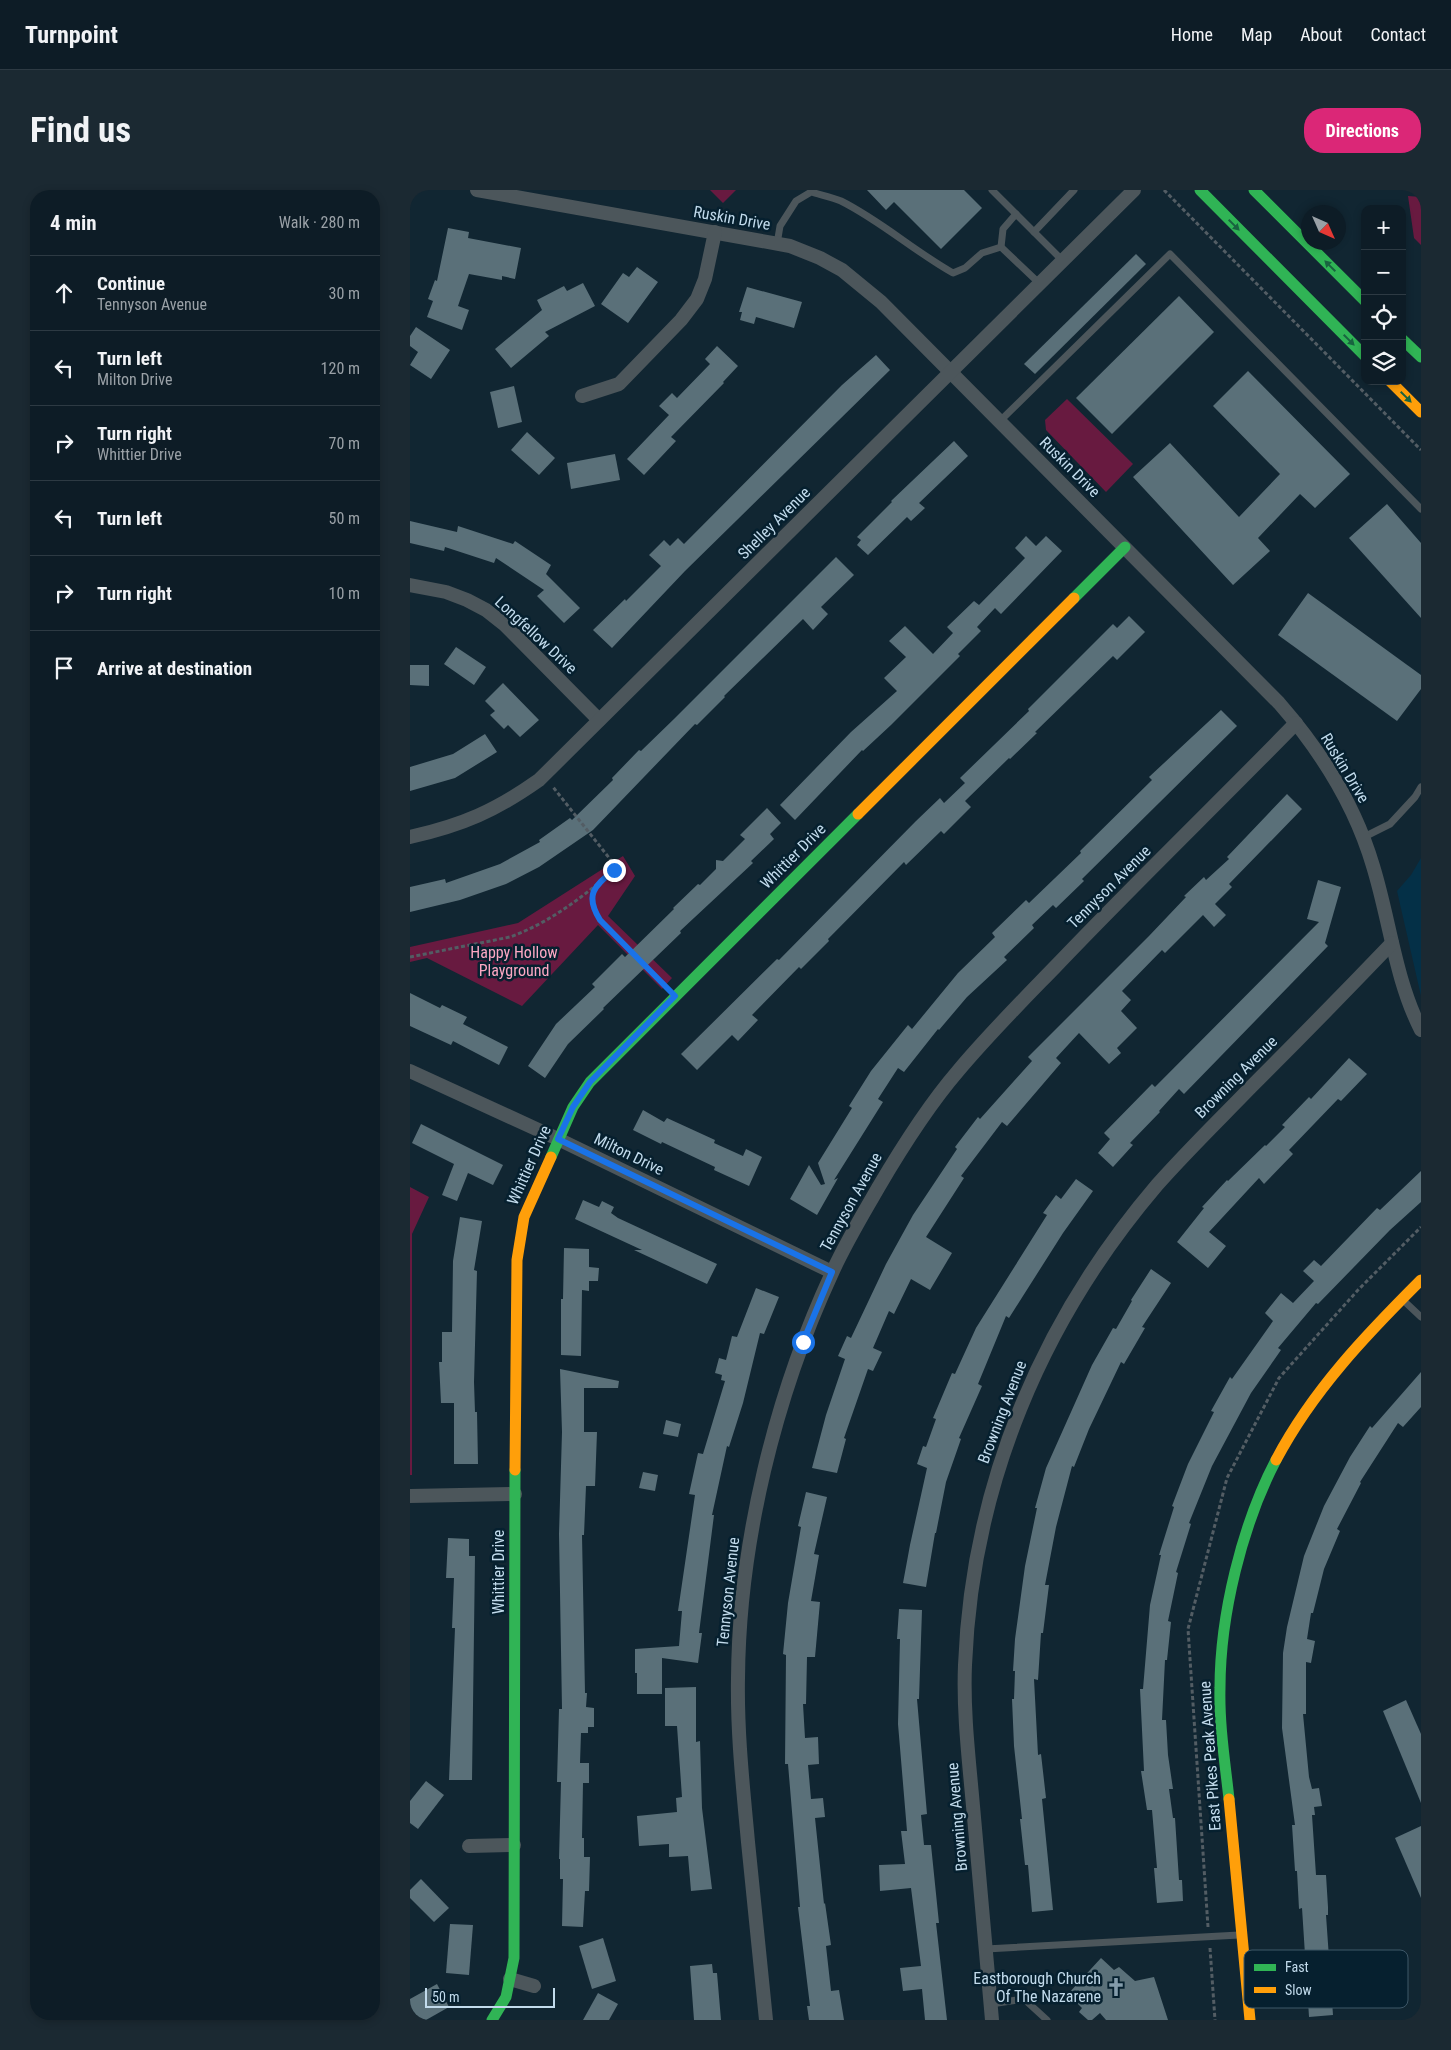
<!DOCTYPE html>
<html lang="en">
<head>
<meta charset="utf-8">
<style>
  :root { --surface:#0d1c26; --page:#1b2932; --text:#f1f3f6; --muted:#9aa1a7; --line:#2d3a43; --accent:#db2777 }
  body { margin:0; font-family:"Roboto Condensed",sans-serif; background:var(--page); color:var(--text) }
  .controls { position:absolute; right:15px; top:15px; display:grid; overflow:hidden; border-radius:10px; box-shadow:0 2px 8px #0003 }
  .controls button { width:45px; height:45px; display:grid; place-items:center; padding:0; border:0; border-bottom:1px solid var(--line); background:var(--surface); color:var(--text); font:25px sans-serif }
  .compass { position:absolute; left:891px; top:15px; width:45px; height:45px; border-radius:50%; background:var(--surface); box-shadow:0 2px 8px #0003; rotate:135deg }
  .scale { position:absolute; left:15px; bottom:12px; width:130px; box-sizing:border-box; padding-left:5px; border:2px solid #c2dbec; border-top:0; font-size:14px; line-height:18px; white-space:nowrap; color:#c2dbec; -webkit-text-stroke:4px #06202f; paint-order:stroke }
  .stop { position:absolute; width:15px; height:15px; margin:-11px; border:4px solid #1a73e8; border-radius:50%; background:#fff }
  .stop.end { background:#1a73e8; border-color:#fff; box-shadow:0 1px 5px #0008 }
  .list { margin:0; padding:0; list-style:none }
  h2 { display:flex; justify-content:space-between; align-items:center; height:65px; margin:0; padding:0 20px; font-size:21px }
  h2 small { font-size:16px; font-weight:400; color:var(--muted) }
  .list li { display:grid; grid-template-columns:32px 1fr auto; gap:15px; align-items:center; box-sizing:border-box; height:75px; padding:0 20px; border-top:1px solid var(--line) }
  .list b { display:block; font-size:19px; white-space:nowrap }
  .list p { margin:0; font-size:16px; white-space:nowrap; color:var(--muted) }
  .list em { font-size:16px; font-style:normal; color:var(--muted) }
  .icon { flex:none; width:28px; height:28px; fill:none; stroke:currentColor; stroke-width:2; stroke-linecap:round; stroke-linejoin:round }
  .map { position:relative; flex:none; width:1011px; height:1830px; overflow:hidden; border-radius:20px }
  header { display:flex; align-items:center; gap:30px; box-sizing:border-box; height:70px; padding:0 25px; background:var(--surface); border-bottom:1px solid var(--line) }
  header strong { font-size:24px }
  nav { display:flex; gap:28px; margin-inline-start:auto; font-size:18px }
  .intro { display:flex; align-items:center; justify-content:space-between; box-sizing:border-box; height:120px; padding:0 30px }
  h1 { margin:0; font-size:35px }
  .button { padding:12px 22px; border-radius:20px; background:var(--accent); color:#fff; font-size:18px; font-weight:700 }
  main { display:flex; gap:30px; padding:0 30px }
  aside { flex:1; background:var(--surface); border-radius:20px; box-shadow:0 2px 8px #0003 }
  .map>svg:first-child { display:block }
</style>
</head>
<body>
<header>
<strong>Turnpoint</strong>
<nav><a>Home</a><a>Map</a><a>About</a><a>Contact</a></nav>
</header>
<div class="intro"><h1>Find us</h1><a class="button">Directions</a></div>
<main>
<aside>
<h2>4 min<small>Walk · 280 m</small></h2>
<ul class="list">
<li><svg class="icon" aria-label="ahead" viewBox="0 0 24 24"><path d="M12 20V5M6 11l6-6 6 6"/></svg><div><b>Continue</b><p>Tennyson Avenue</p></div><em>30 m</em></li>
<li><svg class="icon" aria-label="left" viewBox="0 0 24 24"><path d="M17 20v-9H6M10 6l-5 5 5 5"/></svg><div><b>Turn left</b><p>Milton Drive</p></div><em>120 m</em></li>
<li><svg class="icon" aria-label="right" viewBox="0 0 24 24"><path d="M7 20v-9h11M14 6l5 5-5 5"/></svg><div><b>Turn right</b><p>Whittier Drive</p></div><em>70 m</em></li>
<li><svg class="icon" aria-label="left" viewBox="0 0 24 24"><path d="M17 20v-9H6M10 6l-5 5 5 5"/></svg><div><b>Turn left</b></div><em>50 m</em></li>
<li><svg class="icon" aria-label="right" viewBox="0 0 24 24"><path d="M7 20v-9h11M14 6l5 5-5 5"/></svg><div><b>Turn right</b></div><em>10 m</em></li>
<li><svg class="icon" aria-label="arrive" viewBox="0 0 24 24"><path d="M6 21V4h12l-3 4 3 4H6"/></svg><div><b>Arrive at destination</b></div></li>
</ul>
</aside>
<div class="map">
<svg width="1011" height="1830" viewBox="0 0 1011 1830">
  <rect width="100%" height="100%" fill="#112632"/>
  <path fill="#043047" d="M1011,668V806L987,701L1001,685Z"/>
  <g fill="#681a40">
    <path d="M300,0H326L313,13Z"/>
    <path d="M998,6L1011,7V55L1004,48Z"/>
    <path d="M657,209L723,274L696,302L636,240L635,230Z"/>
    <path d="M213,666L225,686L198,726L262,788L252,799L188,735L112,816L17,768L0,772V757L108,733Z"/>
    <path d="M0,997L19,1007L2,1044V1285H0Z"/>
  </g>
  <g fill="#5a7079">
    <path d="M457,0H554L572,18L531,59L484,12L476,20Z"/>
    <path d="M38,38L59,42L58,48L111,58L105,89L92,86V90L59,84L48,116L59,120L52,140L17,127L23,111L18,109L25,90L27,91Z"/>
    <path d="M726,64L736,74L625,184L614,174Z"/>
    <path d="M227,77L248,92L218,133L191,114L213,83L219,87Z"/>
    <path d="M173,93L185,116L135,142L139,146L101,178L85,159L132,120L127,110L154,96L157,101Z"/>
    <path d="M337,97L392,112L384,138L346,127L344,134L330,130L332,122H329Z"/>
    <path d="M769,106L804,142L702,244L666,208Z"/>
    <path d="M6,137L40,160L21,189L0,175L8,162L0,156V146Z"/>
    <path d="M307,156L328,176L313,192L314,193L261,247L266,251L234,285L217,269L259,225L249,216L262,203L267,208L300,174L295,169Z"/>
    <path d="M466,165L480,180L275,381L202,458L183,440L215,409L216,411L251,376L239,365L254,350L260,356L268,348L274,354L432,195Z"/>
    <path d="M838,181L940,284L905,318L890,304L848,348L860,361L823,395L723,287L760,253L829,327L870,284L803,216Z"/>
    <path d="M104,196L112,232L88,238L80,202Z"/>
    <path d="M117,242L145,268L129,285L101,260Z"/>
    <path d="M544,251L558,266L509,313L515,318L501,331L497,327L458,365L447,355L451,350L447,347L482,312L481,311Z"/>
    <path d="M205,264L210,290L161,299L157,273Z"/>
    <path d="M977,314L1011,353V428L939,348Z"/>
    <path d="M0,331L47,342L48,336L103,354L105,351L141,375L136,384L170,418L154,433L127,406L134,400L86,368L84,373L35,357L34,361L0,353Z"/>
    <path d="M616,346L626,356L636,346L652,361L591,424L585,418L567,437L571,441L548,464L550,466L481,535L453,561L452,560L385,630L370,615L441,542L487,501L474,488L496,467L479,451L495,436L523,464L543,443L537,437L564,411L569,415L615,368L605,358Z"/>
    <path d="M426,367L444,385L411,417L418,424L403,440L393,429L314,506L315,507L287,535L285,534L183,640L129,677L96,694L50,710L0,722V697L35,689L36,693L90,674L130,652L129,650L160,628L162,630L203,590L202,588L229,560L231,561L265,528Z"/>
    <path d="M898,403L1011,485V499L987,531L868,445Z"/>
    <path d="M719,426L735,442L707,470L703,466L625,542L627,543L600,569L599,568L555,611L561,617L534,644L531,641L496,675L494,672L418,749L419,751L391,779L389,777L342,825L348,830L328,851L322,845L287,880L271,864L367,769L369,770L506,631L530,608L534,613L555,593L550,588L619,521L618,519L703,434L707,438Z"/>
    <path d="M46,457L76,477L64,495L34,474Z"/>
    <path d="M0,475H19V496L0,495Z"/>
    <path d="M93,493L129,530L110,547L98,535L94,539L80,525L85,521L75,511Z"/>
    <path d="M811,520L827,536L672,689L674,691L646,718L643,715L622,735L624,738L594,767L597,770L557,807L529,840L528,839L494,882L488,878L468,909L473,912L424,990L428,988L407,1025L380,1009L399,975L411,995L415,994L408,973L442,918L439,916L461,881L498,835L502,839L548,783L585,747L582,743L616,710L619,713L671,663L670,661L742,590L739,587Z"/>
    <path d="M75,544L87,562L45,588L0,601V577L43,564Z"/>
    <path d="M877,604L892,619L819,694L822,697L805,714L816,725L804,737L793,725L755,763L752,760L712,801L721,810L711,821L727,838L707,858L711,863L699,874L669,843L646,868L651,873L597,936L592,932L551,986L554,988L516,1047L542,1063L520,1100L501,1089L484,1124L479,1121L463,1158L472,1162L463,1181L458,1179L434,1248L436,1249L427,1283L402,1278L416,1225L435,1169L428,1166L437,1146L441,1148L476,1074L503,1025L547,959L545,957L568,927L570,929L622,871L618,867L739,746L776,707L774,706L794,687L796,690L819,669L817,667Z"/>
    <path d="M357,618L371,633L360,644L364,649L341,671L343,673L270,741L271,743L193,818L194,819L158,854L135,888L118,876L146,834L185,797L182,794L212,764L215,767L264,719L263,718L288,694L290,695L306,679V670L313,671L335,649L330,645Z"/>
    <path d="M908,690L931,697L915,753L918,756L774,904L769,899L749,921L750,922L720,953L723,955L703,977L688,963L700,949L694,943L742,894L745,897L909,732L897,729Z"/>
    <path d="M0,803L30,818L32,815L57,827L53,834L98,857L89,875L43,851L41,855L0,836Z"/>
    <path d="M939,868L957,884L931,911L928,909L879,960L883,964L854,994L849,988L799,1042L816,1056L798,1078L767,1052L794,1018L792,1017L817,990L818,991L855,955L856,956L875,937L872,935L899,907L901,909Z"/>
    <path d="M233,920L254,932L257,928L305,950L304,953L333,966L336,959L352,967L339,996L304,980L305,977L252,952L251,954L223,940Z"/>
    <path d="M11,934L93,975L83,995L58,983L47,1011L32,1005L44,974L2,953Z"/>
    <path d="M1011,981V1012L980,1040L908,1114L906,1113L868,1158L871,1160L841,1203L802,1276L779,1333L781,1334L766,1382L768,1383L758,1431L761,1432L757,1470H755L752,1530H756L758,1565L763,1599H759L763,1628H765L769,1690H772L773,1711L747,1713L744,1678H747L742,1620H737L731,1581H734L730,1499H733L740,1415L751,1365H749L764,1317L762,1316L778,1274L804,1222L801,1221L820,1187L822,1189L863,1131L855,1123L871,1103L883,1113L904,1091L893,1081L904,1070L911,1076L967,1018L970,1020Z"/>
    <path d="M666,989L683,1001L653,1043L599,1128L596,1126L568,1194L572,1196L549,1248L551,1249L536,1292L526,1343H525L516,1397L493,1393L500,1355L517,1278L507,1274L513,1256L516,1257L526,1229L523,1228L542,1183L545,1184L566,1138L637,1025L633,1023L646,1005L651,1009Z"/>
    <path d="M173,1010L189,1017L192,1011L204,1017L201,1023L208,1028L307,1074L297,1094L224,1060H232L165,1029Z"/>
    <path d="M50,1027L72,1031L64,1080L67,1081L64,1192L65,1222H67L68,1274H44V1213H31L29,1172H32V1142H42L43,1071Z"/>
    <path d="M154,1058L179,1059V1077L189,1078L188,1091H179V1101L172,1100L171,1166L151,1165V1109H153Z"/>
    <path d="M741,1079L761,1093L732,1137L735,1138L714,1174L711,1172L679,1239L664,1277L662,1276L646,1337L635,1395H639L633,1443H631L628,1490L624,1489L628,1565L631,1564L636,1608L632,1609L643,1720L622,1722L618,1675H615L610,1629H612L604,1556L602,1509H604L605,1481H603L605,1449L615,1376L627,1318H625L636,1278L682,1175L703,1138L706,1139L722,1111L721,1110Z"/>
    <path d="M346,1098L369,1107L354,1144L350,1143L333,1213L319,1257L317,1256L302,1325H304L289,1443H292L288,1473L252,1468V1504H227V1483H225V1459L269,1456L272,1421H268L285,1305L279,1304L288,1263L293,1264L315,1191L311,1190L312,1185L305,1183L309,1168L316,1170L322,1146L327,1147Z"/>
    <path d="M150,1179L209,1191L208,1198H174V1242H187L185,1296H176L174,1345H172L175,1503H177L176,1517L184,1518V1537H178V1543H171L170,1573H179V1593H173L172,1648H174V1667H180L179,1701H175L173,1737L152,1736L153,1689H150V1669H149L151,1592H147L149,1519H152L149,1344L152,1242Z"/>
    <path d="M1011,1182V1217L993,1237L988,1233L950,1292L951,1293L927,1339L930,1341L914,1379L903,1423H901L897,1449L905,1451L901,1473L896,1472V1524H893L899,1587L902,1599L909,1598L912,1616L904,1617L905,1625H902L906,1685H916L918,1717V1725H916L923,1825L899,1827L892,1718L889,1719L887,1681H885L882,1635H885L872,1538L873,1463L877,1437L894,1366L914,1316L940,1267L960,1236L962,1238Z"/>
    <path d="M256,1230L271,1234L268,1247L253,1244Z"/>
    <path d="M233,1282L248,1285L245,1301L229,1298Z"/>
    <path d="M396,1302L417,1307L404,1364L409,1365L401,1411L410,1412L405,1467H397L396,1514H393L395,1548L408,1547L409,1574L398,1575L401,1609L413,1608L415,1627L405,1628L414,1714L415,1713L421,1755L416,1756L421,1801L429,1800L434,1830H399L397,1816H400L388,1717H390L378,1574H375L376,1465L373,1464L378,1413L391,1337L388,1336Z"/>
    <path d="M38,1348L59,1349V1366H65L62,1590H39L45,1438H42L44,1388H36Z"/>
    <path d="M489,1419L512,1420L509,1509H507L517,1624L511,1625L514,1655H521L529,1733H526L537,1830H515L512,1799L493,1801L490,1778L511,1776L501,1698L470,1701L469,1675L495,1674L491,1641H497L488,1534L490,1449H487Z"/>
    <path d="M286,1497V1552L290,1551L292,1618L302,1699L281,1701L278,1666L259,1667V1654L229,1656L227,1626L267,1622L266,1608L272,1607L267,1536H255V1498Z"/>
    <path d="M996,1510L1011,1544V1613L973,1521Z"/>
    <path d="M16,1591L34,1605L8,1639L0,1633V1611Z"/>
    <path d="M1011,1636V1708L985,1648Z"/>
    <path d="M11,1689L39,1718L24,1732L0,1708V1700Z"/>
    <path d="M40,1734L63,1735L59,1785L36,1783Z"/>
    <path d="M193,1748L206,1791L182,1799L169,1756Z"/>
    <path d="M691,1768L704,1780L709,1777L725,1791L744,1787L758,1830H696L690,1823L682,1830H678L669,1822L672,1818L658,1804Z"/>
    <path d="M302,1774L303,1783H307L311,1830H284L280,1776Z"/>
    <path d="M27,1794L39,1817L16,1830H0V1809Z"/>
    <path d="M188,1803L208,1814L199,1830H173Z"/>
  </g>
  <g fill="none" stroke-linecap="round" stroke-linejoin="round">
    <g stroke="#535d64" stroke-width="3" stroke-dasharray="4 2.5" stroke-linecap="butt">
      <path d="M754,0L1011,260"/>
      <path d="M184,697C182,710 183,718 189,730L254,795"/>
      <path d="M0,767L100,747C139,733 173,707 204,680L200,669L143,597"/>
      <path d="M798,1737L778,1439L817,1288L869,1188L948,1100L1011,1037"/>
      <path d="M800,1758L805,1830"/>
    </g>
    <g stroke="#4c565b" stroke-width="7">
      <path d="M582,0L653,71"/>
      <path d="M624,42L664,0"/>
      <path d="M367,54L370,36L386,11L401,2C411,5 422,7 431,11C471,31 504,61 543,83L555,78L572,63L591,57L630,94"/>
      <path d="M591,57L593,39L606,24"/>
      <path d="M590,231L760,64L1011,319"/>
      <path d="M954,647L980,634L1005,607L1011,597"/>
      <path d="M994,1111L1011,1127"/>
      <path d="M576,1759L829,1745"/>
      <path d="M581,1814L614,1809L637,1830"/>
    </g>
    <g stroke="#4c565b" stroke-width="14">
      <path d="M67,0L380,56L410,68L432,80L471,112L869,513C911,561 945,615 963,676C980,731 985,789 1011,840"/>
      <path d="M172,206L209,194L271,130L287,109L295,89L305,42"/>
      <path d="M0,395L36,402L57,410L76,420L95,435L189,530"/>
      <path d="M0,647C53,635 85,621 129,590L724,0"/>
      <path d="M0,881L148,949L422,1082"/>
      <path d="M0,1306L105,1304"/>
      <path d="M59,1656L104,1655"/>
      <path d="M100,1789L124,1796"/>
      <path d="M356,1830C350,1771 344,1711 338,1652C333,1597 327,1543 328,1488C329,1353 365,1206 422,1083C435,1054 452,1026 468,998C492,957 517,917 548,881C578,845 612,811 645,777C724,694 806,615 886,533"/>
      <path d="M582,1830C576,1759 569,1687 563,1616C559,1570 553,1522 555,1475C562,1296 631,1131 747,995C777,961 809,930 840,898C888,850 935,802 982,753"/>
    </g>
    <g stroke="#30b455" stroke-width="11">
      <path d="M790,0L955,166"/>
      <path d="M844,0L955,111"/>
      <path d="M992,149L1011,167"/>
      <path d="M664,408L715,357"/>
      <path d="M141,967L163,917L180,892L448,624"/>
      <path d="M819,1609C815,1572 809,1535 810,1498C810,1425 832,1335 866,1270"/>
      <path d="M82,1830L96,1807L104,1768L105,1280"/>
    </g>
    <g stroke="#ff9f0a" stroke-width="11">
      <path d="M980,191L1011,222"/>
      <path d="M448,624L664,408"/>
      <path d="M866,1270C903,1200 956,1145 1011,1090"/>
      <path d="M105,1280L107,1070L114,1027L141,967"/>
      <path d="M819,1609L840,1830"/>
    </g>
  </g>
  <defs><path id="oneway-solid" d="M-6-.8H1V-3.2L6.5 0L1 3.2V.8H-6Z" transform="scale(1.25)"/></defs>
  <g fill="#196340">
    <use href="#oneway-solid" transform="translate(824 35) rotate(45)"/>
    <use href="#oneway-solid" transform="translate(920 76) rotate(-135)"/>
    <use href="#oneway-solid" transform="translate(939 150) rotate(45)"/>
    <use href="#oneway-solid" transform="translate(996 207) rotate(45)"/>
  </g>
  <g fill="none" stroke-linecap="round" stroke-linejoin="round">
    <path stroke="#1a73e8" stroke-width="6" d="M204,680C185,696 174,704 190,730L265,806L180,892L163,917L148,949L422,1082L393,1152"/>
  </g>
  <defs>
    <g id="church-bare" transform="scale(1.5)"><path d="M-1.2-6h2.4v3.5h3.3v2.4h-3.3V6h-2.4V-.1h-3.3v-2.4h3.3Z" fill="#849cab" stroke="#06202f" stroke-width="2.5" paint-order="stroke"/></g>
  </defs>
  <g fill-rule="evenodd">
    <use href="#church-bare" x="706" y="1797"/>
  </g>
  <g text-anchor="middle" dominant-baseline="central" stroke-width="5" stroke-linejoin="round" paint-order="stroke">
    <g font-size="16" fill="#c2dbec" stroke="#06202f">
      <text transform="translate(322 28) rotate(10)">Ruskin Drive</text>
      <text transform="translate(660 277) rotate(45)">Ruskin Drive</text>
      <text transform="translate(364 333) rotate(-45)">Shelley Avenue</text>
      <text transform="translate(126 445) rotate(43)">Longfellow Drive</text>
      <text transform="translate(935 578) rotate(59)">Ruskin Drive</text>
      <text transform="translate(383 666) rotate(-45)">Whittier Drive</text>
      <text transform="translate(699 697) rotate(-45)">Tennyson Avenue</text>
      <text transform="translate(826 887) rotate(-45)">Browning Avenue</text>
      <text transform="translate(219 964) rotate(26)">Milton Drive</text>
      <text transform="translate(119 975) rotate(-66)">Whittier Drive</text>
      <text transform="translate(441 1012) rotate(-61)">Tennyson Avenue</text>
      <text transform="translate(592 1222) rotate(-69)">Browning Avenue</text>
      <text transform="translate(88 1382) rotate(-90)">Whittier Drive</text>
      <text transform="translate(318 1402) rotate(-84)">Tennyson Avenue</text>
      <text transform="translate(800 1566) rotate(-94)">East Pikes Peak Avenue</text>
      <text transform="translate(547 1627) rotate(-95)">Browning Avenue</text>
    </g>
    <g font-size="16" fill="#fca7c3" stroke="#06202f">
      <text x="104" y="762">Happy Hollow<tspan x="104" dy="18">Playground</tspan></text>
    </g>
    <g font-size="16" fill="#c2dbec" stroke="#06202f" text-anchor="end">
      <text x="691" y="1788">Eastborough Church<tspan x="691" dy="18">Of The Nazarene</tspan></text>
    </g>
  </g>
  <rect x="834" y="1760" width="164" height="58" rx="8" fill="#06202f" stroke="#3e5868" stroke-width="1"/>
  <rect x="844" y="1774" width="22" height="7" fill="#30b455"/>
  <rect x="844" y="1797" width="22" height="6" fill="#ff9f0a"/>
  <g font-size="14" fill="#c2dbec">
    <text x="875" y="1782">Fast</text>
    <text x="875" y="1805">Slow</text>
  </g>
</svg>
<div class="controls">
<button>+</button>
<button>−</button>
<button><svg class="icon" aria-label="locate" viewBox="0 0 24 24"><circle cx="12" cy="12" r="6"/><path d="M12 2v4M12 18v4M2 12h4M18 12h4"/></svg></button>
<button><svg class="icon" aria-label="layers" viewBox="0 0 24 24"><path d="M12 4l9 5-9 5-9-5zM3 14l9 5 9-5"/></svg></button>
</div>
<svg class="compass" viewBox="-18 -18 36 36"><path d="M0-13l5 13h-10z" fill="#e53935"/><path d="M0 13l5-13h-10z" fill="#9aa1a7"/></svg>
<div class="scale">50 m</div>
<div class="stop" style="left:393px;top:1152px"></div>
<div class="stop end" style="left:204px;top:680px"></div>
</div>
</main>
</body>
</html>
